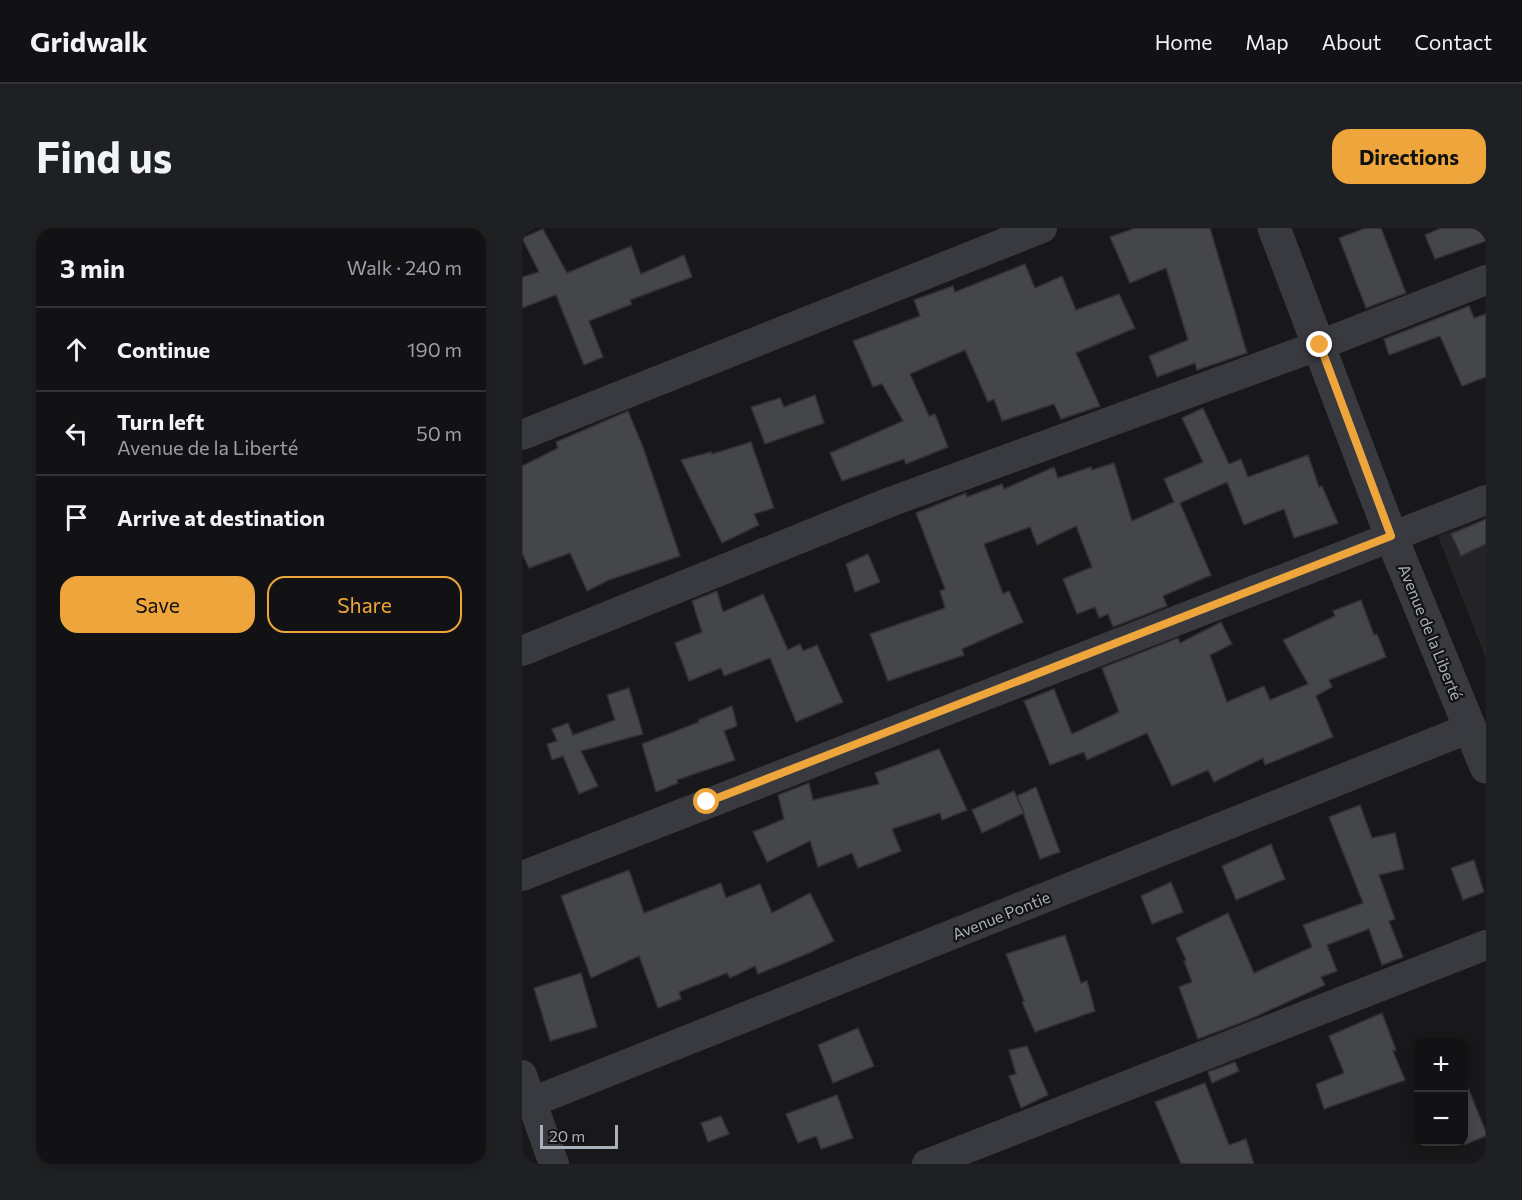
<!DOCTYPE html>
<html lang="en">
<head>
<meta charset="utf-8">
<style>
  :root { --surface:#121214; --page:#1f2022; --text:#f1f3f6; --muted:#9c9ea0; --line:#313234; --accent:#eea53b }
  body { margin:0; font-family:Commissioner,sans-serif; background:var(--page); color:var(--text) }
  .controls { position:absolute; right:18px; bottom:18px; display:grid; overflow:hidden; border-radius:12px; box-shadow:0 3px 9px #0003 }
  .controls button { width:54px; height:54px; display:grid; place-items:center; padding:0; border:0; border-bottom:2px solid var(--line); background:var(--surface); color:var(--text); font:30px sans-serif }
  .scale { position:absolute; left:18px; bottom:15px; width:78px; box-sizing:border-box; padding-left:6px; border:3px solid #aab0b9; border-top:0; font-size:16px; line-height:21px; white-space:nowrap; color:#aab0b9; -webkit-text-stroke:4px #131315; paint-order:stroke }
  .stop { position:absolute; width:18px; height:18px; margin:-14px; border:4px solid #eea53b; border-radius:50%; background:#fff }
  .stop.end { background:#eea53b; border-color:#fff; box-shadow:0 2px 6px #0008 }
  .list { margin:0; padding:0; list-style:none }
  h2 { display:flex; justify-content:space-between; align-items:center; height:78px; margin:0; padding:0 24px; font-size:26px }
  h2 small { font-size:20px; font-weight:400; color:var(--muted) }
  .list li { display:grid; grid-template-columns:39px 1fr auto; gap:18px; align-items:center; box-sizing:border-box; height:84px; padding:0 24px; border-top:2px solid var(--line) }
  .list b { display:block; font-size:22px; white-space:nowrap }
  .list p { margin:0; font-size:20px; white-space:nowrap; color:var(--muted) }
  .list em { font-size:20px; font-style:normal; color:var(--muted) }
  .actions { display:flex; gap:12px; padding:18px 24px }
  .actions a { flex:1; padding:14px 0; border:2px solid var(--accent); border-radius:18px; text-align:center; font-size:21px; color:var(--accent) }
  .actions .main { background:var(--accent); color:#111 }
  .icon { flex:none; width:33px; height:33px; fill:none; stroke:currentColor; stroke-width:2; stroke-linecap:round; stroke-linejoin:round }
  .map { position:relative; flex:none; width:964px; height:936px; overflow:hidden; border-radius:18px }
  header { display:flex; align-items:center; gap:36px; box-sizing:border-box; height:84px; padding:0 30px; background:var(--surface); border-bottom:2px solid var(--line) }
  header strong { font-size:28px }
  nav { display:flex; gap:33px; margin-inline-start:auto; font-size:21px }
  .intro { display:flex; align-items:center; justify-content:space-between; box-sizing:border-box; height:144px; padding:0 36px }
  h1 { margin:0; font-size:42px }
  .button { padding:15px 27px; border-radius:18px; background:var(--accent); color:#111; font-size:21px; font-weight:700 }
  main { display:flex; gap:36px; padding:0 36px }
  aside { flex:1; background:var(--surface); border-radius:18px; box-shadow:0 3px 9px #0003 }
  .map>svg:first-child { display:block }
</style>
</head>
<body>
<header>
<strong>Gridwalk</strong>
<nav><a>Home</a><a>Map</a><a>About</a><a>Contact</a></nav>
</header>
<div class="intro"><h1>Find us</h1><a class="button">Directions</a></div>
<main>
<aside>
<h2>3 min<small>Walk · 240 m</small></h2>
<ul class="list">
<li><svg class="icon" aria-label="ahead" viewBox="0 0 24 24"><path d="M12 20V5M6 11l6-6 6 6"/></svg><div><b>Continue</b></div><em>190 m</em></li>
<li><svg class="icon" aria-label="left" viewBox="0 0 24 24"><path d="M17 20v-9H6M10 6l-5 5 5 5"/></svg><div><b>Turn left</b><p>Avenue de la Liberté</p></div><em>50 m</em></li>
<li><svg class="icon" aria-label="arrive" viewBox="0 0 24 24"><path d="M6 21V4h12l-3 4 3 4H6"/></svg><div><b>Arrive at destination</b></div></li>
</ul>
<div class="actions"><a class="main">Save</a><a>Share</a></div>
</aside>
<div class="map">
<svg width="964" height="936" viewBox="0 0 964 936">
  <rect width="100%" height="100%" fill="#18181a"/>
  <path fill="#242427" d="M964,291V431L916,308Z"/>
  <g fill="#44464a" stroke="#323236" stroke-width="1.5">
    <path d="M613,0H688L725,125L675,142L673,135L635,149L627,128L666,112L644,40L608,55L588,9Z"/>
    <path d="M844,0H859L884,65L844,80L817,10Z"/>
    <path d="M919,0H964V13L913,31L903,7Z"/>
    <path d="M21,1L45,45L109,18L119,46L162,27L170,49L108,72L110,76L67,93L81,129L62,137L34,67L0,80V49L17,44L0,10Z"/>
    <path d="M503,36L513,60L540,48L554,82L597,66L613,100L554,125L578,178L539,191L532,176L480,193L472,171L466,174L443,122L388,146L407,188L413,186L426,219L384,236L382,231L320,253L308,225L381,193L360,156L351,159L331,113L398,88L392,72L431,58L433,64Z"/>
    <path d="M947,78L952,90L964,86V149L940,158L918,108L867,127L862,111Z"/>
    <path d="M293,167L302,195L243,216L229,179L258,170L262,179Z"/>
    <path d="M681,180L707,236L719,231L726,249L786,227L797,259L800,258L816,295L772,310L762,281L722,297L705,254L658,275L689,347L641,368L645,378L591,399L586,386L577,390L573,379L555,386L541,351L570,339L554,298L515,317L508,299L462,316L481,366L487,363L501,394L440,421L442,427L366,453L348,406L423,380L418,363L423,361L394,285L444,265L445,269L480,256L482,261L532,239L536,250L569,239L570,242L592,235L610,293L652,274L642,251L681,234L660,190Z"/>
    <path d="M106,183L121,219L158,328L87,352L65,363L48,325L7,340L0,325V238L36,220L34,214Z"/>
    <path d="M229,214L252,280L232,286L237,297L200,315L159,232L189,224L190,226Z"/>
    <path d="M964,291V316L939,328L929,306Z"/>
    <path d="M346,326L358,354L333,364L324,336Z"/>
    <path d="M195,363L201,384L241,366L266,422L278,416L281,423L295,417L321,474L274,494L248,430L202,448L199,440L167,453L153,415L180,404L170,373Z"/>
    <path d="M839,372L852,407L855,406L864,429L807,452L810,459L794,468L811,509L743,537L741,530L692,554L686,542L650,558L625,505L565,532L562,524L528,537L502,473L532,461L550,506L597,484L580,440L656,410L658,415L699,394L710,416L688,427L705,474L742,458L748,472L786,456L761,412L813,388L811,383Z"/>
    <path d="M107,460L121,506L59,523L76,558L57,566L41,528L30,532L25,516L35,513L30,501L46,495L51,507L93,492L85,467Z"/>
    <path d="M210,478L215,498L202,503L213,532L155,552L156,555L134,564L120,516L177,494L176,492Z"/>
    <path d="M417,521L445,582L420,592L418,585L370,601L379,623L336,640L330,625L296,639L288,613L245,634L231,604L262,591L256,567L287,555L291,572L357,556L353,545Z"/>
    <path d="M514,559L538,624L518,631L495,568Z"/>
    <path d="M492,563L502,585L460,605L450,582Z"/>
    <path d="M838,577L850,610L873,605L882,641L857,647L873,691L867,693L881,729L860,737L847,701L805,717L815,743L799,749L803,757L726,792L676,811L657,759L670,754L662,733L664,732L654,710L706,685L732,745L790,719L781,697L841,675L807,589Z"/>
    <path d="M749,616L763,651L714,672L700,638Z"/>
    <path d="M952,632L962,664L941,672L929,640Z"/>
    <path d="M107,642L122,685L199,655L204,670L238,656L250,685L288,665L312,713L287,725L236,746L233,738L208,750L205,745L157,764L159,771L136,780L117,728L69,750L39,668Z"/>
    <path d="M649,654L661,684L630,696L619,668Z"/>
    <path d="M543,707L559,755L565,753L573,783L513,804L500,774L502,773L484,726Z"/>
    <path d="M59,745L75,799L28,813L12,760Z"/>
    <path d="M860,785L874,822L871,823L883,852L802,881L794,856L822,845L807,808Z"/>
    <path d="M336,800L352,838L311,855L296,817Z"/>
    <path d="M505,818L526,867L499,880L487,848L494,846L487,822Z"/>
    <path d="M713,834L717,843L690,855L686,844Z"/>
    <path d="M942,850L964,904V908L942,917Z"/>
    <path d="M683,855L707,917L724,911L732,936H659L633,874Z"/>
    <path d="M315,867L331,910L299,921L294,908L276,915L264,886Z"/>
    <path d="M199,888L207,906L186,914L179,895Z"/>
  </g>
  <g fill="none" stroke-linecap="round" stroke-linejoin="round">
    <g stroke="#393a3f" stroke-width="30">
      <path d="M0,207L520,0"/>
      <path d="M0,423L368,274L798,117L964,52"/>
      <path d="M0,648L964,272"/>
      <path d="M0,847L32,936"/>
      <path d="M10,874L948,500"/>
      <path d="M405,936L964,717"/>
    </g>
    <path stroke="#393a3f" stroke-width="33" d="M752,0L869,308L964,539"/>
  </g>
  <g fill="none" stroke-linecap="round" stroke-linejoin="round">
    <path stroke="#eea53b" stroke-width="8" d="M185,574L869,308L798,117"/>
  </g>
  <g text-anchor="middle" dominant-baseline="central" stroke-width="4.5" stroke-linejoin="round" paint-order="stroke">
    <g font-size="16" fill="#aab0b9" stroke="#131315">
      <text transform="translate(909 404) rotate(68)">Avenue de la Liberté</text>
      <text transform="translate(479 687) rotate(-22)">Avenue Pontie</text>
    </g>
  </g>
</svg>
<div class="controls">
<button>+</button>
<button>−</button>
</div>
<div class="scale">20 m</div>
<div class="stop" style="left:185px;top:574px"></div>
<div class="stop end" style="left:798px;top:117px"></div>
</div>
</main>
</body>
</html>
